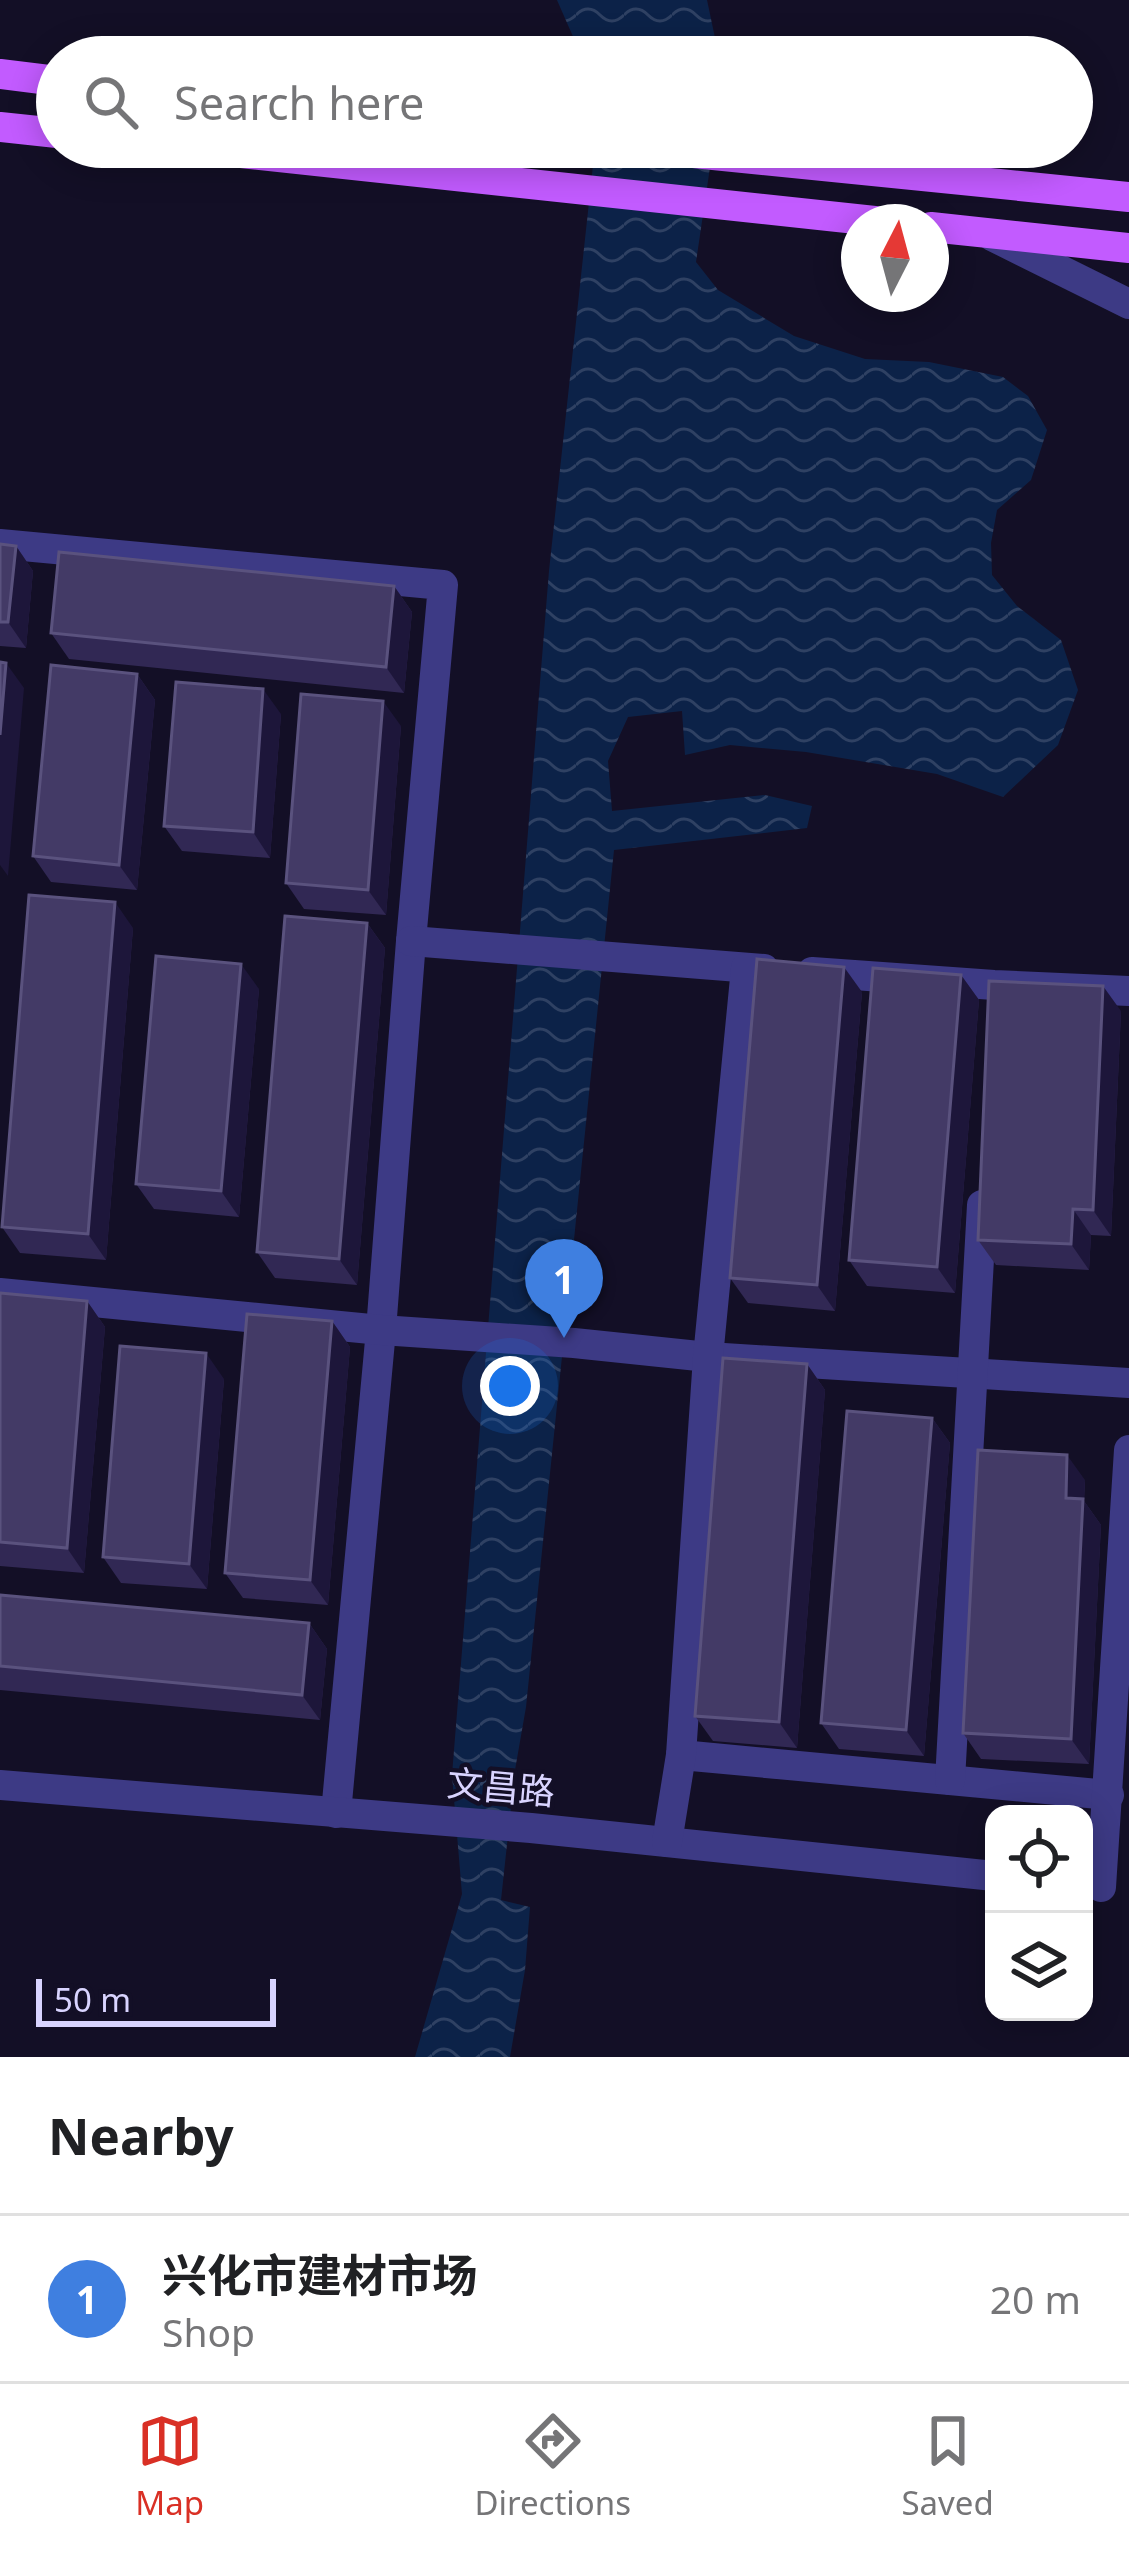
<!DOCTYPE html>
<html lang="en">
<head>
<meta charset="utf-8">
<style>
  :root { --surface:#fff; --page:#f6f6f6; --text:#202124; --muted:#757577; --line:#e0e0e0; --accent:#d93025 }
  body { margin:0; font-family:"Noto Sans","Noto Sans SC",sans-serif; background:var(--page); color:var(--text) }
  .controls { position:absolute; right:36px; bottom:36px; display:grid; overflow:hidden; border-radius:24px; box-shadow:0 6px 30px #0003 }
  .controls button { width:108px; height:108px; display:grid; place-items:center; padding:0; border:0; border-bottom:3px solid var(--line); background:var(--surface); color:var(--text); font:60px sans-serif }
  .compass { position:absolute; left:841px; top:204px; width:108px; height:108px; border-radius:50%; background:var(--surface); box-shadow:0 6px 30px #0003; rotate:6deg }
  .scale { position:absolute; left:36px; bottom:30px; width:240px; box-sizing:border-box; padding-left:12px; border:6px solid #d9d4ff; border-top:0; font-size:33px; line-height:42px; white-space:nowrap; color:#d9d4ff; -webkit-text-stroke:9px #130f26; paint-order:stroke }
  .you { position:absolute; left:510px; top:1386px; width:42px; height:42px; margin:-30px; border:9px solid #fff; border-radius:50%; background:#1a73e8; box-shadow:0 0 0 18px #1a73e833 }
  .badge { display:grid; place-items:center; width:78px; height:78px; border-radius:50%; background:var(--accent); color:#fff; font-size:39px; font-weight:700 }
  .pin { position:absolute; translate:-50% -99px; filter:drop-shadow(0 3px 6px #0008) }
  .pin::after { content:''; position:absolute; top:63px; width:42px; height:36px; background:inherit; clip-path:polygon(0 0,100% 0,50% 100%) }
  .list { margin:0; padding:0; list-style:none }
  h2 { display:flex; justify-content:space-between; align-items:center; height:156px; margin:0; padding:0 48px; font-size:51px }
  h2 small { font-size:39px; font-weight:400; color:var(--muted) }
  .list li { display:grid; grid-template-columns:78px 1fr auto; gap:36px; align-items:center; box-sizing:border-box; height:168px; padding:0 48px; border-top:3px solid var(--line) }
  .list b { display:block; font-size:45px; white-space:nowrap }
  .list p { margin:0; font-size:39px; white-space:nowrap; color:var(--muted) }
  .list em { font-size:39px; font-style:normal; color:var(--muted) }
  .icon { flex:none; width:66px; height:66px; fill:none; stroke:currentColor; stroke-width:2; stroke-linecap:round; stroke-linejoin:round }
  .map { position:relative; flex:none; width:1129px; height:2057px; overflow:hidden }
  .search { position:absolute; background:var(--surface); box-shadow:0 6px 30px #0003; left:36px; right:36px; top:36px; height:132px; display:flex; align-items:center; gap:30px; box-sizing:border-box; padding:0 42px; border-radius:66px; color:var(--muted); font-size:45px }
  .sheet { height:324px; background:var(--surface) }
  nav { display:flex; justify-content:space-around; align-items:center; box-sizing:border-box; height:168px; border-top:3px solid var(--line); background:var(--surface); font-size:33px; color:var(--muted) }
  nav a { display:grid; justify-items:center; gap:6px }
  nav .on { color:var(--accent) }
  .map>svg:first-child { display:block }
</style>
</head>
<body>
<div class="map">
<svg width="1129" height="2057" viewBox="0 0 1129 2057">
  <defs>
    <pattern id="water-waves" width="16" height="10" patternUnits="userSpaceOnUse" patternTransform="scale(3)"><rect width="16" height="10" fill="#0c2248"/><path d="M0 5q4-4 8 0t8 0" fill="none" stroke="#2f4163"/></pattern>
  </defs>
  <rect width="100%" height="100%" fill="#130f26"/>
  <g fill="url(#water-waves)">
    <path d="M557,0H707L719,57H582Z"/>
    <path d="M595,147H713L696,262L718,290L794,336L865,359L929,362L1003,377L1028,396L1047,430L1031,480L997,510L991,543L992,575L1017,606L1061,640L1078,690L1058,745L1003,797L937,774L806,752L730,745L685,755L682,711L628,717L608,761L612,811L765,795L812,806L807,828L614,850L526,1707L515,1770L501,1900L530,1907L525,1970L510,2057H415L462,1894L452,1775L549,571Z"/>
  </g>
  <g fill="none" stroke-linecap="round" stroke-linejoin="round">
    <g stroke="#3d3a85" stroke-width="30">
      <path d="M992,236L1129,304"/>
      <path d="M0,544L443,585L411,941L381,1330L336,1813"/>
      <path d="M411,941L764,969"/>
      <path d="M812,972L994,985L1129,991"/>
      <path d="M0,1293L381,1330L574,1343L708,1357L1129,1383"/>
      <path d="M681,1755L1109,1795"/>
      <path d="M950,1780L982,1205"/>
      <path d="M0,1785L531,1828L994,1876"/>
      <path d="M667,1842L681,1755L708,1357L746,968"/>
      <path d="M1101,1887L1129,1450"/>
    </g>
    <g stroke="#c25bff" stroke-width="30">
      <path d="M0,74L57,81"/>
      <path d="M0,127L57,133"/>
      <path d="M185,147L884,222"/>
      <path d="M634,147L1129,197"/>
      <path d="M931,227L1129,248"/>
    </g>
  </g>
  <g fill="#312854">
    <path d="M0,544L16,546L33,571L26,648L0,646Z"/>
    <path d="M394,586L412,612L404,693L69,659L51,633Z"/>
    <path d="M137,674L155,700L137,890L51,882L33,856Z"/>
    <path d="M281,714L270,858L182,851L164,826Z"/>
    <path d="M401,726L386,915L304,909L286,883Z"/>
    <path d="M367,923L385,948L357,1285L275,1278L257,1252Z"/>
    <path d="M133,928L106,1260L20,1253L2,1227Z"/>
    <path d="M961,975L979,1000L955,1293L867,1286L849,1260Z"/>
    <path d="M259,989L239,1217L154,1209L136,1184Z"/>
    <path d="M862,992L835,1311L748,1303L730,1278Z"/>
    <path d="M1121,1011L1111,1236L1091,1235L1089,1270L996,1265L978,1240Z"/>
    <path d="M0,1293L87,1301L105,1327L84,1573L0,1566Z"/>
    <path d="M332,1321L350,1347L328,1605L243,1598L225,1573Z"/>
    <path d="M807,1364L825,1390L797,1748L713,1741L695,1716Z"/>
    <path d="M224,1379L207,1589L121,1583L103,1557Z"/>
    <path d="M932,1418L950,1443L924,1756L839,1749L821,1723Z"/>
    <path d="M1085,1480L1084,1501L1101,1525L1089,1764L981,1759L963,1733Z"/>
    <path d="M0,1595L309,1623L327,1649L320,1720L0,1690Z"/>
  </g>
  <g fill="#1d163a">
    <path d="M16,546L33,571L26,648L8,622Z"/>
    <path d="M394,586L412,612L404,693L386,667Z"/>
    <path d="M6,663L24,688L8,876L0,865V735Z"/>
    <path d="M137,674L155,700L137,890L119,865Z"/>
    <path d="M263,689L281,714L270,858L253,832Z"/>
    <path d="M383,701L401,726L386,915L368,890Z"/>
    <path d="M115,902L133,928L106,1260L88,1234Z"/>
    <path d="M367,923L385,948L357,1285L339,1259Z"/>
    <path d="M241,964L259,989L239,1217L221,1191Z"/>
    <path d="M844,967L862,992L835,1311L817,1285Z"/>
    <path d="M961,975L979,1000L955,1293L937,1267Z"/>
    <path d="M1103,986L1121,1011L1111,1236L1093,1210Z"/>
    <path d="M1073,1209L1091,1235L1089,1270L1071,1244Z"/>
    <path d="M87,1301L105,1327L84,1573L67,1548Z"/>
    <path d="M332,1321L350,1347L328,1605L310,1580Z"/>
    <path d="M206,1353L224,1379L207,1589L189,1564Z"/>
    <path d="M807,1364L825,1390L797,1748L779,1722Z"/>
    <path d="M932,1418L950,1443L924,1756L906,1730Z"/>
    <path d="M1067,1455L1085,1480L1084,1501L1101,1525L1089,1764L1071,1739L1066,1498Z"/>
    <path d="M309,1623L327,1649L320,1720L302,1695Z"/>
  </g>
  <g fill="#433a66" stroke="#5a527e" stroke-width="3">
    <path d="M0,544L16,546L8,622H0Z"/>
    <path d="M59,552L394,586L386,667L51,633Z"/>
    <path d="M0,662L6,663L0,735Z"/>
    <path d="M51,665L137,674L119,865L33,856Z"/>
    <path d="M176,682L263,689L253,832L164,826Z"/>
    <path d="M301,694L383,701L368,890L286,883Z"/>
    <path d="M29,895L115,902L88,1234L2,1227Z"/>
    <path d="M285,916L367,923L339,1259L257,1252Z"/>
    <path d="M156,956L241,964L221,1191L136,1184Z"/>
    <path d="M757,959L844,967L817,1285L730,1278Z"/>
    <path d="M873,968L961,975L937,1267L849,1260Z"/>
    <path d="M989,981L1103,986L1093,1210L1073,1209L1071,1244L978,1240Z"/>
    <path d="M0,1293L87,1301L67,1548L0,1542Z"/>
    <path d="M247,1314L332,1321L310,1580L225,1573Z"/>
    <path d="M120,1346L206,1353L189,1564L103,1557Z"/>
    <path d="M723,1358L807,1364L779,1722L695,1716Z"/>
    <path d="M847,1411L932,1418L906,1730L821,1723Z"/>
    <path d="M978,1450L1067,1455L1066,1498L1083,1499L1071,1739L963,1733Z"/>
    <path d="M0,1595L309,1623L302,1695L0,1666Z"/>
  </g>
  <g text-anchor="middle" dominant-baseline="central" stroke-width="9" stroke-linejoin="round" paint-order="stroke">
    <g font-size="36" fill="#d9d4ff" stroke="#130f26">
      <text transform="translate(501 1787) rotate(5)">文昌路</text>
    </g>
  </g>
</svg>
<div class="controls">
<button><svg class="icon" aria-label="locate" viewBox="0 0 24 24"><circle cx="12" cy="12" r="6"/><path d="M12 2v4M12 18v4M2 12h4M18 12h4"/></svg></button>
<button><svg class="icon" aria-label="layers" viewBox="0 0 24 24"><path d="M12 4l9 5-9 5-9-5zM3 14l9 5 9-5"/></svg></button>
</div>
<svg class="compass" viewBox="-18 -18 36 36"><path d="M0-13l5 13h-10z" fill="#e53935"/><path d="M0 13l5-13h-10z" fill="#757577"/></svg>
<div class="scale">50 m</div>
<div class="you"></div>
<div class="pin badge" style="left:564px;top:1338px;background:#3f7fe0">1</div>
<div class="search"><svg class="icon" aria-label="search" viewBox="0 0 24 24"><circle cx="10" cy="10" r="6"/><path d="M15 15l6 6"/></svg>Search here</div>
</div>
<section class="sheet">
<h2>Nearby<small></small></h2>
<ul class="list">
<li><span class="badge" style="background:#3f7fe0">1</span><div><b>兴化市建材市场</b><p>Shop</p></div><em>20 m</em></li>
</ul>
</section>
<nav>
<a class="on"><svg class="icon" aria-label="map" viewBox="0 0 24 24"><path d="M3 6l6-2 6 2 6-2v14l-6 2-6-2-6 2zM9 4v14M15 6v14"/></svg>Map</a>
<a><svg class="icon" aria-label="directions" viewBox="0 0 24 24"><path d="M12 3l9 9-9 9-9-9zM9 14v-3h6M13 9l2 2-2 2"/></svg>Directions</a>
<a><svg class="icon" aria-label="saved" viewBox="0 0 24 24"><path d="M7 4h10v16l-5-4-5 4z"/></svg>Saved</a>
</nav>
</body>
</html>
